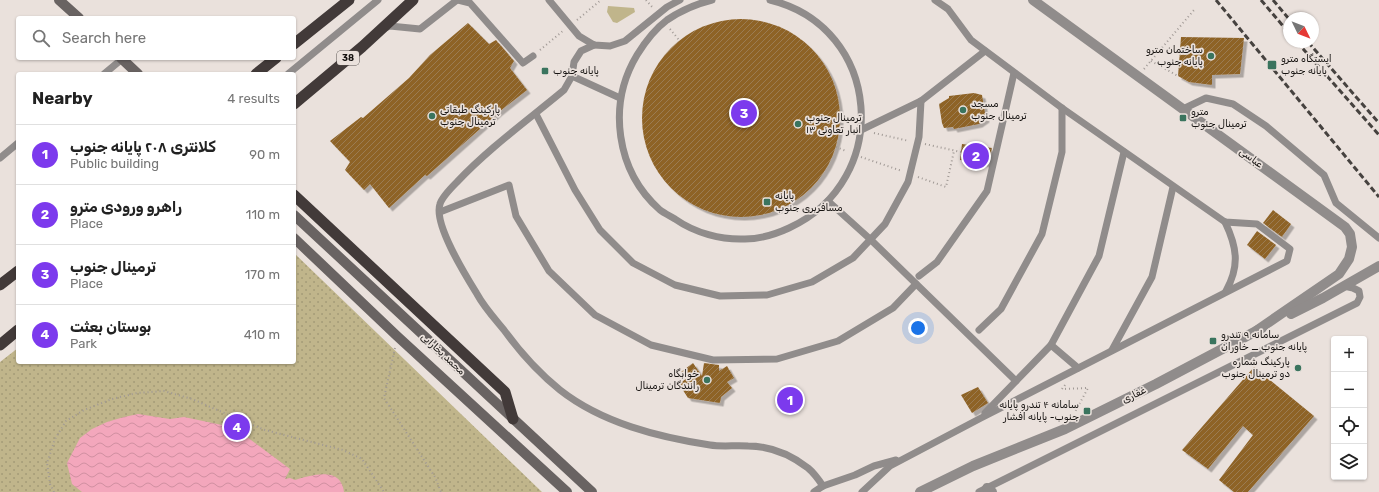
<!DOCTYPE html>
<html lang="en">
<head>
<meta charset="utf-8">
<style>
  :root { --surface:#fff; --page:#f2f2f2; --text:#222; --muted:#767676; --line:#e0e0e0; --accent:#7c3aed }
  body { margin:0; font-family:Rubik,"Noto Naskh Arabic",sans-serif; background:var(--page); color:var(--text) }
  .controls { position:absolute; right:12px; bottom:12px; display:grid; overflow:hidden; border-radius:4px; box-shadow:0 1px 3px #0004 }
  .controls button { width:36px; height:36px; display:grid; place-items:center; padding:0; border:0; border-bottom:1px solid var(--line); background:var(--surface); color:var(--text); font:20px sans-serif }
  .compass { position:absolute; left:1283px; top:12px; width:36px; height:36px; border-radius:50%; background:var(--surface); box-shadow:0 1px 3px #0004; rotate:133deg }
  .you { position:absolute; left:918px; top:328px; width:14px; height:14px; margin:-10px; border:3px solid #fff; border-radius:50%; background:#1a73e8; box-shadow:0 0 0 6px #1a73e833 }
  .badge { display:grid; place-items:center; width:26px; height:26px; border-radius:50%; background:var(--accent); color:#fff; font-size:13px; font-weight:700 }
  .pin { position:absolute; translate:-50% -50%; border:2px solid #fff; box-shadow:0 1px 4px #0006 }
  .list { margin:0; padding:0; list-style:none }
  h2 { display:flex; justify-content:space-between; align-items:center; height:52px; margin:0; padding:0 16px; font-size:17px }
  h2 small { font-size:13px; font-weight:400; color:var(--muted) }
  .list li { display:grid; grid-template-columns:26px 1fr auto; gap:12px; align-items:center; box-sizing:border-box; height:60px; padding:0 16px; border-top:1px solid var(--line) }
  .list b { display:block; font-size:15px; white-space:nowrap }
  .list p { margin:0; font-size:13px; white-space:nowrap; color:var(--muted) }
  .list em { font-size:13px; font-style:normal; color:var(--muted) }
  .icon { flex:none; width:22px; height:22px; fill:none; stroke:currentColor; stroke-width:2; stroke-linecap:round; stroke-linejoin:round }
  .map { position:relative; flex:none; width:1379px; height:492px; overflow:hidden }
  .search { position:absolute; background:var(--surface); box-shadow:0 1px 3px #0004; left:16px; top:16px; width:280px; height:44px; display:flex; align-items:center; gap:10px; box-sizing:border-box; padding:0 14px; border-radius:4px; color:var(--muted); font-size:15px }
  .panel { position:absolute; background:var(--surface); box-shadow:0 1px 3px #0004; left:16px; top:72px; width:280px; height:292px; border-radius:4px }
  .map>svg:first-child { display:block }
</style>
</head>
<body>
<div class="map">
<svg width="1379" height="492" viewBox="0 0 1379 492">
  <defs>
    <pattern id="park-dots" width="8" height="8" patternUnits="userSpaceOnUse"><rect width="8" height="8" fill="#c0b58b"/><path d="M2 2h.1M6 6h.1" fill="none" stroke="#a49b77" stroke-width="1.8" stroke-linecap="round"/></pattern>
    <pattern id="water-waves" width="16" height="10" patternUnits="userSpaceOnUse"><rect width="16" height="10" fill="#f3a7bc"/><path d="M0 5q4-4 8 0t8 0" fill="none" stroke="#d08fa1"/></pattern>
    <pattern id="building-hatch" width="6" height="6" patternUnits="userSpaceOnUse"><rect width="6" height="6" fill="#8e6328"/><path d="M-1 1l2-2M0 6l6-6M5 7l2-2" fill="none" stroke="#9b7c53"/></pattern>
    <filter id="shadow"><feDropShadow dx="3.5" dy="3.5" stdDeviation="0" flood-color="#0004"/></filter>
  </defs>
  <rect width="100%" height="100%" fill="#eae1dc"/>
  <path fill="#c0b58b" d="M608,6L634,8L635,12L617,23L613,22L607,12Z"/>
  <path fill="url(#park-dots)" d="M294,253L542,492H0V362L18,348V362H294Z"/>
  <path fill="url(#water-waves)" d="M138,414L170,419L184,417L222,425L247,437L290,469L285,479L290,478L295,480C312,475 341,466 344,492H82L72,484L67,463L80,438L92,429L107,422L124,417Z"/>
  <g fill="url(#building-hatch)" filter="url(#shadow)">
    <circle cx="741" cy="118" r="99"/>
    <path d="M468,23L489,44L496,40L514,61L510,68L527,90L499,112L427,176L425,175L389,208L370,184L364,190L345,170L350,162L330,141L361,117L363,118L409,78L430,55Z"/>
    <path d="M1181,37L1244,38L1240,74L1212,75V85L1189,82L1178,76Z"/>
    <path d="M974,93L982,95L986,119L979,124L954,129L953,127L944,128L942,123L939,104L949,98V96Z"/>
    <path d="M962,144L992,148L988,164L960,160Z"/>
    <path d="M1273,210L1291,224L1282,237L1263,223Z"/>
    <path d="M1257,231L1276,245L1265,259L1247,245Z"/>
    <path d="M693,363L702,376L704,363L719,365V371L727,366L734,378L727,382L732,388L721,397L720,403L688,398L679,384L687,378L681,372Z"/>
    <path d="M1254,367L1314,416L1248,492H1234L1219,480L1253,435L1243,426L1208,469L1182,450Z"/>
    <path d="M978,387L988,403L972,413L961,395Z"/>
  </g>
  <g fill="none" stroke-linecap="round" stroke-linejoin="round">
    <g stroke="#a09995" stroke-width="2" stroke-dasharray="1 3" stroke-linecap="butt">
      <path d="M646,0L653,8"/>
      <path d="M577,20L601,0"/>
      <path d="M670,29L679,40"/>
      <path d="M540,50L564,30"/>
      <path d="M1151,61L1178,76"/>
      <path d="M1144,69L1194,10"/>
      <path d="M874,133L909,141"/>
      <path d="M925,144L961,152"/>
      <path d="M836,147L846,151"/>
      <path d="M861,157L902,171"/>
      <path d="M918,177L946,187L954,151"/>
      <path d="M395,348L384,398L435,477L441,492"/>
      <path d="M1065,385L1062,389L1088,388L1075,412"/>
      <path d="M54,492L50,484L47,463L55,439L66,421L84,410L112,399L137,393L164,391L192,399L238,419L265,430L343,450L362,459L384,492"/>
    </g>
    <g stroke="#908c8b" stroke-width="7">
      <path d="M458,0L470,3L523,63L533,56"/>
      <path d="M549,0L579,36L594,45L610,46L625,41L667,7L680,0"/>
      <path d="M712,0C696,4 680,11 667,20C655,29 645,42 637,55C607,105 616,171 660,210C664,213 670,216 675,219C695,233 721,240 745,239C760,239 776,234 789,228C894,180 882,27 770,0"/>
      <path d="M385,28L390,26L420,29L457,0"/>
      <path d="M594,45L581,51L574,62L572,76L564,90C528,120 489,148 457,182C452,187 442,197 440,204C433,224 466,276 477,294C484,307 495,319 504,330C520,352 539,373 560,390C602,423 658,437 710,445C722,447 736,445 748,446C771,446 790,454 808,468C814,473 819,480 823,486"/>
      <path d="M104,74L122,59"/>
      <path d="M288,74L378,0"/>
      <path d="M572,76L620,98"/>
      <path d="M1183,109L1206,98L1233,104L1266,126L1324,175L1336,203L1379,238"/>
      <path d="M536,114L575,190L600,230L633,263L675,285L720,296L767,295L812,282L853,258L885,224L908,182L919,137L921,101"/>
      <path d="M861,130L921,101L985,51"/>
      <path d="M0,158L18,143"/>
      <path d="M828,201L870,239L1016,381"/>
      <path d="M440,212L509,185L516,216L549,271L595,315L651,345L713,360L777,359L838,341L893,308L916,284"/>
      <path d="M1225,222C1237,247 1240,266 1226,291"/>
      <path d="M919,276L937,262L987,191L1014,73"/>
      <path d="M979,330L1001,309L1042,234L1062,152V108"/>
      <path d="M1051,345L1078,368"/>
      <path d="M1112,350L1152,277L1173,187"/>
      <path d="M985,413L1051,345L1099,256L1124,152"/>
      <path d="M814,492L823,486L855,475L874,466L896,460"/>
      <path d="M862,492L890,466L981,418L1287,261L1290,249L1257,224L1225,222L1062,108L971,40L948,9L935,0"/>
      <path d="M979,492L1357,303L1360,297L1359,291L1353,288L1344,286"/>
    </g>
    <path stroke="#908c8b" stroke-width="10" d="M987,488L992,492"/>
    <g stroke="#908c8b" stroke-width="10">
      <path d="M1033,0L1345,227L1350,234L1352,247L1349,259L1339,274L1256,331"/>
      <path d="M1291,314L1323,298L1379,266"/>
      <path d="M920,492L973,466L1065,429L1156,384L1262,328"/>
    </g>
    <g stroke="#696362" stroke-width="10">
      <path d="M59,0L79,18"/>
      <path d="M121,58L138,74"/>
      <path d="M294,215L592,492"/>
      <path d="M294,238L397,336L567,492"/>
    </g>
    <g stroke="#423a39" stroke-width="11">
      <path d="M294,44L349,0"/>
      <path d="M256,74L276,58"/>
      <path d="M294,104L362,47L413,0"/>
      <path d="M294,195L505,392L513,419"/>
      <path d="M0,285L18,271"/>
      <path d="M0,345L18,330"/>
    </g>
    <g stroke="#46423f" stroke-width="3" stroke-dasharray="6 3" stroke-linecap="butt">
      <path d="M1216,0L1379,197"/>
      <path d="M1261,0L1289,33"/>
      <path d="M1273,0L1289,19"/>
      <path d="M1297,42L1379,135"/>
      <path d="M1308,42L1379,123"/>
    </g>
  </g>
  <g fill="#3a745e" stroke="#eae1dc" stroke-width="1.5">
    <circle cx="1211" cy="56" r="4"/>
    <rect x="1267" y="60" width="10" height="10" rx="2"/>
    <rect x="541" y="67" width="8" height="8" rx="2"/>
    <circle cx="963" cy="110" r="4"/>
    <circle cx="432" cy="116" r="4"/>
    <rect x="1179" y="114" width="8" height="8" rx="2"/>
    <circle cx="798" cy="124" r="4"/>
    <rect x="763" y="198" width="8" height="8" rx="2"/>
    <rect x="1209" y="337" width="8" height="8" rx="2"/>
    <circle cx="1298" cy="368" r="4"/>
    <circle cx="707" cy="380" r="4"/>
    <rect x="1083" y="407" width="8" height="8" rx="2"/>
  </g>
  <g text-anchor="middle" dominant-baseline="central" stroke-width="3.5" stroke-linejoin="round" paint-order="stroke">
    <rect fill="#eae1dc" stroke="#56514e" stroke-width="1" x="337" y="51" width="22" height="14" rx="3"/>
    <g font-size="9" font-weight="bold" fill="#161311">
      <text x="348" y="58">38</text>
    </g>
    <g font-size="10" fill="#161311" stroke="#eae1dc" text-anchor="start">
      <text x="1203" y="50" text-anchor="end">ساختمان مترو<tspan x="1203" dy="12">پایانه جنوب</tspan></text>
      <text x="1281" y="59">ایستگاه مترو<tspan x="1281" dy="12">پایانه جنوب</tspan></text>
      <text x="553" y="71">پایانه جنوب</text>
      <text x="971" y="104">مسجد<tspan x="971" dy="12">ترمینال جنوب</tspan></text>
      <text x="440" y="110">پارکینگ طبقاتی<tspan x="440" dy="12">ترمینال جنوب</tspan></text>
      <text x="1191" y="112">مترو<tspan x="1191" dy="12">ترمینال جنوب</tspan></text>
      <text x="806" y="118">ترمینال جنوب<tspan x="806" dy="12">انبار تعاونی ۱۳</tspan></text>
      <text x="775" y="196">پایانه<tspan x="775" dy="12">مسافربری جنوب</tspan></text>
      <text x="1221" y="335">سامانه ۹ تندرو<tspan x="1221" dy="12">پایانه جنوب _ خاوران</tspan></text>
      <text x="1290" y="362" text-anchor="end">پارکینگ شماره<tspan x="1290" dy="12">دو ترمینال جنوب</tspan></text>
      <text x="699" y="374" text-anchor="end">خوابگاه<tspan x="699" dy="12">رانندگان ترمینال</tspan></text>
      <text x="1079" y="405" text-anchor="end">سامانه ۴ تندرو پایانه<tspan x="1079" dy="12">جنوب- پایانه افشار</tspan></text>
    </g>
    <g font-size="10" fill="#161311" stroke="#eae1dc">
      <text transform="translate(1251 158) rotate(36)">عباسی</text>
      <text transform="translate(443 354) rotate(43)">محمد بخارایی</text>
      <text transform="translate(1134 395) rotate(-26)">غفاری</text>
    </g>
  </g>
</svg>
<div class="controls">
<button>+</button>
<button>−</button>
<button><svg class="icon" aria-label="locate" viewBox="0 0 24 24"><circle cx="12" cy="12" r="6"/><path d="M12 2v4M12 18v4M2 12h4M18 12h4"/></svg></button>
<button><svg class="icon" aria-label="layers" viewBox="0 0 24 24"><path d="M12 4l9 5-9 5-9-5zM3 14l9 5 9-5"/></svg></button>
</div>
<svg class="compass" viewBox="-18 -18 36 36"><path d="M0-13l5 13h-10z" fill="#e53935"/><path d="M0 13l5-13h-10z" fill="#767676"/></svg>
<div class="you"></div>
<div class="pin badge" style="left:790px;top:400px">1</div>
<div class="pin badge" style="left:976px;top:156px">2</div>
<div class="pin badge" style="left:744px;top:113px">3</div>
<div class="pin badge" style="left:237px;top:427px">4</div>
<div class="search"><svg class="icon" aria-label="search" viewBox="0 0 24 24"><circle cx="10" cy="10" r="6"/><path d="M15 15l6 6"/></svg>Search here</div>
<section class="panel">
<h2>Nearby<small>4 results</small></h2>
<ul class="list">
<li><span class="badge">1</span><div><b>کلانتری ۲۰۸ پایانه جنوب</b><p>Public building</p></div><em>90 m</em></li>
<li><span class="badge">2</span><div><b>راهرو ورودی مترو</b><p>Place</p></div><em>110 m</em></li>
<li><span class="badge">3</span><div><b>ترمینال جنوب</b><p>Place</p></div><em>170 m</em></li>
<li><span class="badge">4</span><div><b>بوستان بعثت</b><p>Park</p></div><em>410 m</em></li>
</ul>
</section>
</div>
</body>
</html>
